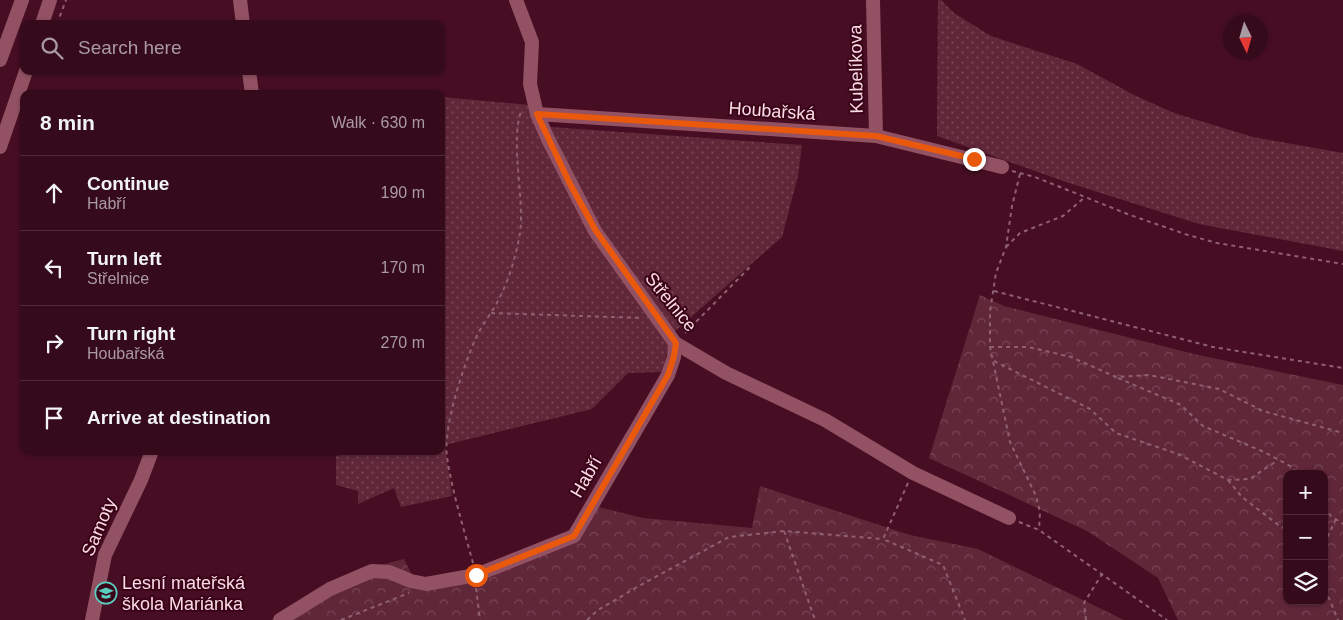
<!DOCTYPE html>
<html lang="en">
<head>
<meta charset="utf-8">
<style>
  :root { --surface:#350a1a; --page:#3d1323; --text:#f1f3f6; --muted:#aa9aa2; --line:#4f2b39 }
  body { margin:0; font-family:Helvetica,sans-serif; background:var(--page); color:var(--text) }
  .controls { position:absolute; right:15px; bottom:15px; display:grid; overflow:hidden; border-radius:10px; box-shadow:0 1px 4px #0004 }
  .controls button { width:45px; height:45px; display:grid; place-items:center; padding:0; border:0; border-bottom:1px solid var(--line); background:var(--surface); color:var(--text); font:25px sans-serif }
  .compass { position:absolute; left:1223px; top:15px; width:45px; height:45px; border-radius:50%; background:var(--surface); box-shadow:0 1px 4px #0004; rotate:175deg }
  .stop { position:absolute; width:15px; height:15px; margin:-11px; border:4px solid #ea580c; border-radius:50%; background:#fff }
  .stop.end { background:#ea580c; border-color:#fff; box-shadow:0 1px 5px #0008 }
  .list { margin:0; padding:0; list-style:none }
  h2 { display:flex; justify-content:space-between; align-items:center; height:65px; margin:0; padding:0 20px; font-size:21px }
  h2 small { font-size:16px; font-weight:400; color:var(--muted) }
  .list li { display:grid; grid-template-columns:32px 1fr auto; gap:15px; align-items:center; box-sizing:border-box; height:75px; padding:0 20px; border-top:1px solid var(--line) }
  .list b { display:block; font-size:19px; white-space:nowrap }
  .list p { margin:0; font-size:16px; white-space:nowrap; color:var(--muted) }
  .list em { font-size:16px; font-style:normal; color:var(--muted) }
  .icon { flex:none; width:28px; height:28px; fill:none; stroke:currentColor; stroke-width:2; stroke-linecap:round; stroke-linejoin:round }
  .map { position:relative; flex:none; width:1343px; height:620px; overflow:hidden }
  .search { position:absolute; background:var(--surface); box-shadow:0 1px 4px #0004; left:20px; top:20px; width:425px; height:55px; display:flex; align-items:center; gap:12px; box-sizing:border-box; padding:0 18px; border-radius:10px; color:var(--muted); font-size:19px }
  .panel { position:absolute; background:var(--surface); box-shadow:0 1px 4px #0004; left:20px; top:90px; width:425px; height:365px; border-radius:10px }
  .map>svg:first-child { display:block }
</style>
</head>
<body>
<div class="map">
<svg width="1343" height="620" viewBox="0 0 1343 620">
  <defs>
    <pattern id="green-dots" width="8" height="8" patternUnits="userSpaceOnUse" patternTransform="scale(1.25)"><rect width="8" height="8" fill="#602739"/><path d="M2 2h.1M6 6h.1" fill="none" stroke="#784656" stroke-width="1.8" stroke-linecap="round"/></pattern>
    <pattern id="forest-crowns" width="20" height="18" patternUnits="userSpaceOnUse" patternTransform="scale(1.25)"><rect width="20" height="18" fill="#602739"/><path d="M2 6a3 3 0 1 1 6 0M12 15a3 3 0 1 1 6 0" fill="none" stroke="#784656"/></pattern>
  </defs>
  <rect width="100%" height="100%" fill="#470e23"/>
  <g fill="url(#green-dots)">
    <path d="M938,0H941L954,13L991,36L1077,64L1136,96L1174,113L1253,137L1343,153V251L1199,224L1066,182L937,136Z"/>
    <path d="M441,97L529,105L537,126L802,145L798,176L782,237L673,333L669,341L663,372L628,373L592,409L445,445L452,496L401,507L394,488L358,504V491L336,485V456L360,451H441Z"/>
  </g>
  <g fill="url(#forest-crowns)" fill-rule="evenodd">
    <path d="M980,295L1004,306L1198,355L1343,385V620H1178L1158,578L1087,531L929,458ZM1287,474H1324V601H1287Z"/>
    <path d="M760,486L910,535L978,549L1124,620H272L354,572L404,559L417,586L469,576L491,577L535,554L578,540L598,507L643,518L752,528Z"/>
  </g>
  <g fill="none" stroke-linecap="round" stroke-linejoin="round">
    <g stroke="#8f6170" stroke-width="2" stroke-dasharray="4 4" stroke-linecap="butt">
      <path d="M57,24L66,0"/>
      <path d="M1012,171L1035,177L1130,215L1188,235L1217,243L1343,264"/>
      <path d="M1020,174L1012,206L1006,247L996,273L990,311V347L1010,442L1036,496L1040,512L1039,530"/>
      <path d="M1006,247L1020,233L1063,216L1085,197"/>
      <path d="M994,291L1213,347L1343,368"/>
      <path d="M491,313L643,318"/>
      <path d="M685,333L751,266"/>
      <path d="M990,347H1028L1071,357L1116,377L1149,375L1219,389L1263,411L1343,433"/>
      <path d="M994,361L1090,409L1116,433L1178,454L1228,480L1250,479L1278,460"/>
      <path d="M1118,378L1181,405L1203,426L1264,452L1292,467L1297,474"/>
      <path d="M1228,480L1242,497L1281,527L1287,529"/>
      <path d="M908,483L883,539L943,565L965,620"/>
      <path d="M1324,507L1331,516L1343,524"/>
      <path d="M1336,519L1327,538L1326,591L1338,620"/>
      <path d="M1019,522L1039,530L1167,620"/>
      <path d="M784,531L815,620"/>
      <path d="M473,563C464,530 452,491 447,457C443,426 463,368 475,340C481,326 491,314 498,301C509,280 516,256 520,233C525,197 509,140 522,109"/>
      <path d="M476,588L480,620"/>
      <path d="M341,620L409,593"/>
      <path d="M587,620L598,610L639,586L729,537L784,531L883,539"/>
      <path d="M1086,620L1084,603L1102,574"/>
    </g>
    <g stroke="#925264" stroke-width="14">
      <path d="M240,0L243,24"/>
      <path d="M516,0L532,42L530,84L537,114L548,139L595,231L675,343L726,373L825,420L913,473L1009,518"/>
      <path d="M873,0L876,136"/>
      <path d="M42,24L50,0"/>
      <path d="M0,60L22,0"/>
      <path d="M249,71L252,94"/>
      <path d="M537,114L876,136L1002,167"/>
      <path d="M0,147L26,71"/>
      <path d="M92,620L105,555L141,480L152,451"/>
      <path d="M280,620L330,589L372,571L389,572L411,581L426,584L476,575L574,536L668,375L674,357L675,343"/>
    </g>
  </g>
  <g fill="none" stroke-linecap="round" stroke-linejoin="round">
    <path stroke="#ea580c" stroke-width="6" d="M476,575L574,536L668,375L674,356L676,343L596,231L569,182L537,114L876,136L974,159"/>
  </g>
  <defs>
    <g id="school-ring" transform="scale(1.125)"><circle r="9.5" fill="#3b0319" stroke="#59cebe" stroke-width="1.5"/><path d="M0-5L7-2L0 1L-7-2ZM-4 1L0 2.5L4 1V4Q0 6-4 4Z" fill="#59cebe"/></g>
  </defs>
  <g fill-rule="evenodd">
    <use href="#school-ring" x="106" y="593"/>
  </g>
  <g text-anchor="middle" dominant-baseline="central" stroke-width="4" stroke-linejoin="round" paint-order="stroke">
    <g font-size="18" fill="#fbdce3" stroke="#3b0319">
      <text transform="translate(856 69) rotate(-91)">Kubelíkova</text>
      <text transform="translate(772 111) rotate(4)">Houbařská</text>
      <text transform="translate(671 302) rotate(51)">Střelnice</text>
      <text transform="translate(586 477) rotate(-60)">Habří</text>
      <text transform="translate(99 527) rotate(-67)">Samoty</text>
    </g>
    <g font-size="18" fill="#fbdce3" stroke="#3b0319" text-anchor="start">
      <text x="122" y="583">Lesní mateřská<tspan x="122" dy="21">škola Mariánka</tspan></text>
    </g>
  </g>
</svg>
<div class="controls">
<button>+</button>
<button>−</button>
<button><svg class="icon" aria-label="layers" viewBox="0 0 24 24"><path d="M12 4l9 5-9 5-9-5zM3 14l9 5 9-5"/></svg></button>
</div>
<svg class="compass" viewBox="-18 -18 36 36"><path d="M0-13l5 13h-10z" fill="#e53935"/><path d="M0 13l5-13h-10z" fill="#aa9aa2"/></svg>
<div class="stop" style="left:476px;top:575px"></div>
<div class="stop end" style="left:974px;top:159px"></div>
<div class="search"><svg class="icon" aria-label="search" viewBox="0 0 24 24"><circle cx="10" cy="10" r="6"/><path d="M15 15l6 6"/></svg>Search here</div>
<section class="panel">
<h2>8 min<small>Walk · 630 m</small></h2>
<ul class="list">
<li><svg class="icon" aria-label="ahead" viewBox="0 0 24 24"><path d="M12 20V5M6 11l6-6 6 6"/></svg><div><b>Continue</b><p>Habří</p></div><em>190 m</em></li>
<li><svg class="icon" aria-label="left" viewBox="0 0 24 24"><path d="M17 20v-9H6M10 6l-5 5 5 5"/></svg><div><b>Turn left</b><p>Střelnice</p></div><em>170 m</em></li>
<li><svg class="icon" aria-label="right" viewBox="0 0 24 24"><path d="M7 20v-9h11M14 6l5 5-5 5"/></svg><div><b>Turn right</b><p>Houbařská</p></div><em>270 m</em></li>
<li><svg class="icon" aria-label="arrive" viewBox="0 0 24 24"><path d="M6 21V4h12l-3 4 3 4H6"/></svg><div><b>Arrive at destination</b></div></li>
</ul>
</section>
</div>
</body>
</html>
